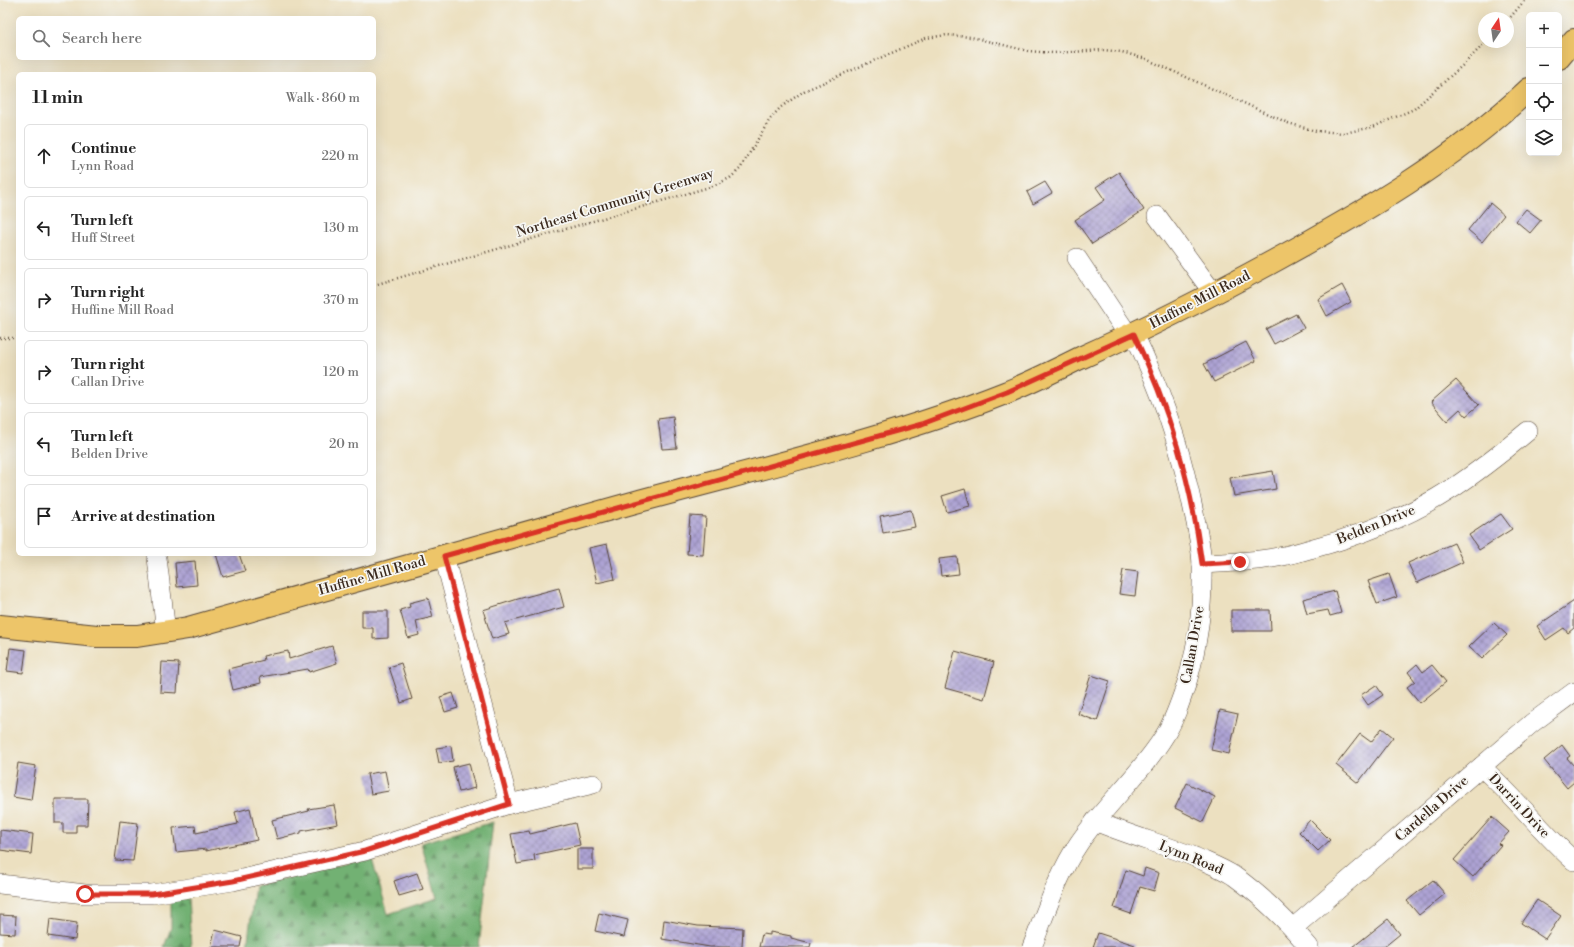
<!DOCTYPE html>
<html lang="en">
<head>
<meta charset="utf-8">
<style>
  :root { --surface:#fff; --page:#f6f6f6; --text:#222; --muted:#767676; --line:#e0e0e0 }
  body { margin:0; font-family:"Libre Bodoni",serif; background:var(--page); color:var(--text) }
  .controls { position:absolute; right:12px; top:12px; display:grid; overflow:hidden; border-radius:6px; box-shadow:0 4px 16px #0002 }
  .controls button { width:36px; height:36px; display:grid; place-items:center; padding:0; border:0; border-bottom:1px solid var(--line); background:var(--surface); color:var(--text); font:20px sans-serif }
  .compass { position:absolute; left:1478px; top:12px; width:36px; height:36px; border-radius:50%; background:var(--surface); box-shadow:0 4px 16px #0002; rotate:13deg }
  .stop { position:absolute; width:12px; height:12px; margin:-9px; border:3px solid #d93025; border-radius:50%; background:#fff }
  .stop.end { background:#d93025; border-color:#fff; box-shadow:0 1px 4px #0008 }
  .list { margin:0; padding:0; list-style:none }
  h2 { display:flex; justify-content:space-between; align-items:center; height:52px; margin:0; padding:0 16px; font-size:17px }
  h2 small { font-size:13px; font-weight:400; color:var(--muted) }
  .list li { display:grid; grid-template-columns:26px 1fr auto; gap:12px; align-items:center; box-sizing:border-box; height:64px; margin:0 8px 8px; padding:0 8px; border:1px solid var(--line); border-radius:6px }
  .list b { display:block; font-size:15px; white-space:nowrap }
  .list p { margin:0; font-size:13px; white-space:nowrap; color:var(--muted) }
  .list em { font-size:13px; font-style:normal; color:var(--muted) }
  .icon { flex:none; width:22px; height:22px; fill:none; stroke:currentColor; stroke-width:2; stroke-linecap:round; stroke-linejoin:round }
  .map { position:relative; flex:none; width:1574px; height:947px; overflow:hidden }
  .search { position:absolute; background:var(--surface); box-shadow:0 4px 16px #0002; left:16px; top:16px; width:360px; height:44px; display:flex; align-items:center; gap:10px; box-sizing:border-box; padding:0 14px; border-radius:6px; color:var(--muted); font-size:15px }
  .panel { position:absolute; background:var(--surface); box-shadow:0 4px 16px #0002; left:16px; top:72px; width:360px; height:484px; border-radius:6px }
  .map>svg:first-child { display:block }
</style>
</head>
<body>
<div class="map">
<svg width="1574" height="947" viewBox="0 0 1574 947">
  <defs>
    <pattern id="forest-firs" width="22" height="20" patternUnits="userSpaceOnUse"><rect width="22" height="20" fill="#72b173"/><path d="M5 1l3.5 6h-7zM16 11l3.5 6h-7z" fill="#5f905e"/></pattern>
    <pattern id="building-cross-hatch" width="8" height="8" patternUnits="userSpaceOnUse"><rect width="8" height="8" fill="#ada3d4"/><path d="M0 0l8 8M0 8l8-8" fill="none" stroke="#8e85ab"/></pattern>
  </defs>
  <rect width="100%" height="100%" fill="#f6f6f2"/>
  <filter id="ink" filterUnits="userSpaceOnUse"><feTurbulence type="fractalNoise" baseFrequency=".025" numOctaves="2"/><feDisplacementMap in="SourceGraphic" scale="8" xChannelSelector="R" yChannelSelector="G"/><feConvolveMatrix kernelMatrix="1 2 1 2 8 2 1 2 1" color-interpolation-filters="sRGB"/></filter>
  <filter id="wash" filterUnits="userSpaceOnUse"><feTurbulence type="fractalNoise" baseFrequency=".012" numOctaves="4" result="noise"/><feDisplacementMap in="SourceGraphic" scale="16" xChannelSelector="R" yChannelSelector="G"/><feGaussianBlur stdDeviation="0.9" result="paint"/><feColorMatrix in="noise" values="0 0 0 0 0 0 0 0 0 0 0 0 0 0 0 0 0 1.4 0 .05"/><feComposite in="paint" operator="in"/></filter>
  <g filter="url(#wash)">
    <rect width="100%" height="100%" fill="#ece0c0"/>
    <g fill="url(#forest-firs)" stroke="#566e48">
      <path d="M493,822L479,947H247L255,886L371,856L388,914L437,898L421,843Z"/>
      <path d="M188,898L191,947H164L171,928V899Z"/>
    </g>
    <g id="blocks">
      <g fill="url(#building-cross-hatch)">
        <path d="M1119,172L1144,210L1092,244L1075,220L1105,200L1096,187Z"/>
        <path d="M1045,182L1052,193L1033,204L1027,192Z"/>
        <path d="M1490,203L1504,215L1482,242L1468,230Z"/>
        <path d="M1526,209L1541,220L1530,233L1516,221Z"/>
        <path d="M1342,285L1351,302L1327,316L1318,299Z"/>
        <path d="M1296,314L1304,328L1274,344L1266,329Z"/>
        <path d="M1246,342L1256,361L1214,382L1204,364Z"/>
        <path d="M1456,380L1479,405L1466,416L1460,409L1447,421L1431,402Z"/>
        <path d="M673,417L677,448L662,449L658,419Z"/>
        <path d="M1273,471L1276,489L1234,496L1230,478Z"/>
        <path d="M965,489L970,506L947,512L942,496Z"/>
        <path d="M911,510L915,527L883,533L880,516Z"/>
        <path d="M1501,514L1512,529L1479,550L1469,535Z"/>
        <path d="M690,516L706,517L703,555L687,554Z"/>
        <path d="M1454,543L1463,562L1417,583L1408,563Z"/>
        <path d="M607,544L615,579L597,583L589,548Z"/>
        <path d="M216,554H239L245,571L223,577Z"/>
        <path d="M957,557L959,574L941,576L939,559Z"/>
        <path d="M195,561L197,585L177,587L175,563Z"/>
        <path d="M1123,570L1138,572L1135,596L1119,594Z"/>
        <path d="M1389,574L1397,597L1377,604L1368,581Z"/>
        <path d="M559,588L564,607L505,623L509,634L492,639L483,610L518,599Z"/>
        <path d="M1335,591L1341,613L1330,616L1328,610L1307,614L1303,599Z"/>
        <path d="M428,598L433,617L416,621L419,635L408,638L400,610L410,607L409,603Z"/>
        <path d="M1574,601V628L1568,633L1564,628L1546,640L1537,626Z"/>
        <path d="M1231,610H1270L1271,631H1231Z"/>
        <path d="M362,611H388V638L373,639V628H362Z"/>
        <path d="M1494,623L1507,635L1482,659L1469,647Z"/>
        <path d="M332,646L337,663L309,672L308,669L260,677L261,683L233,690L228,669L264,660L263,656L288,651L289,659Z"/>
        <path d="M10,648L26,650L23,673L7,671Z"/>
        <path d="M955,651L994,662L984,699L945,688Z"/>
        <path d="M162,662L179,663L177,693L160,692Z"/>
        <path d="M401,663L412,699L401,703L389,667Z"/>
        <path d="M1417,664L1423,672L1432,665L1446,682L1420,703L1407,687L1415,681L1408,672Z"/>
        <path d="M1091,675L1110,681L1097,721L1078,714Z"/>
        <path d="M1376,685L1383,695L1368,705L1361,695Z"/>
        <path d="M453,693L458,708L445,712L440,697Z"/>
        <path d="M1220,710L1238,714L1229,754L1211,750Z"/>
        <path d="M1382,728L1393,737L1358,783L1336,765L1360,734L1371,742Z"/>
        <path d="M1562,745L1570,756L1567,758L1574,766V782L1567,788L1544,760Z"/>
        <path d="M451,746L453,761L439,763L436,748Z"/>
        <path d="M18,763L36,766L31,800L13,797Z"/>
        <path d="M469,763L475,788L459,792L453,767Z"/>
        <path d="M385,771L389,791L371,794L367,774Z"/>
        <path d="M1187,783L1215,797L1203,822L1175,808Z"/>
        <path d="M55,799H88L87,825H76V833H63V823H55Z"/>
        <path d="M334,805L338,824L301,831V833L277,839L272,820L309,811L308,809Z"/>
        <path d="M250,808L257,840L206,851V849L176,852L173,828L195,826L196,833L238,824L235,812Z"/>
        <path d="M1492,817L1509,832L1498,844L1501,845L1473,877L1454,860Z"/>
        <path d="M1310,820L1330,840L1318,851L1299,832Z"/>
        <path d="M120,821L138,823L133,861L115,860Z"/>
        <path d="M575,823L580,845L534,855L535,861L517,864L511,834L529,831L530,834Z"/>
        <path d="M0,830L33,834L31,854L0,850Z"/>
        <rect x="577" y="849" width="16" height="20"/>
        <path d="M1145,868L1159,873L1154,891L1140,887L1131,914L1114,908L1126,870L1143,876Z"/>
        <path d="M417,873L423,889L399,896L394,881Z"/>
        <path d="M1433,880L1445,894L1419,915L1407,901Z"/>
        <path d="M1537,900L1561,916L1545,939L1521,923Z"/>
        <path d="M599,913L628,920L624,937L595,931Z"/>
        <path d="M0,915L16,916L15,934L0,933Z"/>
        <path d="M50,919L77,923L75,940L48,936Z"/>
        <path d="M1388,919L1400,934L1384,947H1353Z"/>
        <path d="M664,920L698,926L743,928L742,947H710L662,939Z"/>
        <path d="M215,930L242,937L240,947H211Z"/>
        <path d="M770,932L791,936V938L811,943L810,947H759L762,934L770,935Z"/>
        <path d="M1098,933L1135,945V947H1093Z"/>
      </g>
    </g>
  </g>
  <g filter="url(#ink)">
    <use href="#blocks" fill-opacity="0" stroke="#564536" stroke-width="1"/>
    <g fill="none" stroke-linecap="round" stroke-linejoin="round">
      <g stroke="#564536" stroke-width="20">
        <g id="minor">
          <path d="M1157,216L1214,294"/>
          <path d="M1077,258L1129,336"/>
          <path d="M444,556L509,804"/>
          <path d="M157,558L166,632"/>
          <path d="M1202,564C1227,563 1253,562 1278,557C1289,555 1300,552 1310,549C1360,536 1410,516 1453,488C1479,471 1504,451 1528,431"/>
          <path d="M1481,767C1515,796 1541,832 1574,861"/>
          <path d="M1095,821C1128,835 1162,844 1195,857C1208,863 1222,868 1234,876C1262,896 1287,921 1309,947"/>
          <path d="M0,884L85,894H152L233,881L365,851L509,804L593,784"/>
          <path d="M1293,928L1532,723L1574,692"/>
          <path d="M1032,947C1045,914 1059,872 1079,843C1105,805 1141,774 1165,735C1175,719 1181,700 1187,682C1198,645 1203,604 1202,565C1201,542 1195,518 1190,495C1178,439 1159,386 1134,334"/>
        </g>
      </g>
      <g stroke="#564536" stroke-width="24">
        <g id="major">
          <path d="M1559,58L1574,40"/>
          <path d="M0,626L97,636H137L188,628C336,586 484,544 632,503C756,469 886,440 1005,393C1030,383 1054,371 1078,359C1145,329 1210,296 1274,261C1364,212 1454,160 1529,89"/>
        </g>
      </g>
      <g stroke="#564536" stroke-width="2.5" stroke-dasharray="1 3" stroke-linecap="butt">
        <path d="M1508,20L1525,0"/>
        <path d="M374,285L713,186L730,178L740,169L770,119L781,107L804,91L926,38L947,35L971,37L1028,51L1053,53L1104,50L1122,52L1146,59L1288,123L1316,131L1344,133L1373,127L1414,109L1463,65L1486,42"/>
        <path d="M0,338H18"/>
      </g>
      <use href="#minor" stroke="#fff" stroke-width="19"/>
      <use href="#major" stroke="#edc569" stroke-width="22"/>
    </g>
  </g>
  <g fill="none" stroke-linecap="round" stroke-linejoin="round" filter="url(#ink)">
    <path stroke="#d93025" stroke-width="5" d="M85,894H152L233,881L365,851L509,804L444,556L922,424L1007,392L1134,334C1170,410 1191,481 1202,564L1240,562"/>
  </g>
  <g text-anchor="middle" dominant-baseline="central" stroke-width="3.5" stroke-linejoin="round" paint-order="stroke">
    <g font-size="14" fill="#3b2a1e" stroke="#f6f6f2">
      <text transform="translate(615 203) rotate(-17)">Northeast Community Greenway</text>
      <text transform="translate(1200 300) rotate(-27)">Huffine Mill Road</text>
      <text transform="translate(1376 525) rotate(-22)">Belden Drive</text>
      <text transform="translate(372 576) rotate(-16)">Huffine Mill Road</text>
      <text transform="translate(1193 645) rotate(-80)">Callan Drive</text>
      <text transform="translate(1519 806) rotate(47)">Darrin Drive</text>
      <text transform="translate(1432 809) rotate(-41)">Cardella Drive</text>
      <text transform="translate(1191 858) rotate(22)">Lynn Road</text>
    </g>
  </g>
</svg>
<div class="controls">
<button>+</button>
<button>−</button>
<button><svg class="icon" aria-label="locate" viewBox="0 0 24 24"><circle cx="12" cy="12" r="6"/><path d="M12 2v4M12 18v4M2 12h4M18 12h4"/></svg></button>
<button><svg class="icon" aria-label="layers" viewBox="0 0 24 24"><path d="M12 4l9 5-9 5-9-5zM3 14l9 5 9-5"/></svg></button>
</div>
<svg class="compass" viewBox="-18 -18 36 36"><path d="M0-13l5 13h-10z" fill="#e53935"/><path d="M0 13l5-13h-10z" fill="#767676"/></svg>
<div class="stop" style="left:85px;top:894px"></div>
<div class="stop end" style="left:1240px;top:562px"></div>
<div class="search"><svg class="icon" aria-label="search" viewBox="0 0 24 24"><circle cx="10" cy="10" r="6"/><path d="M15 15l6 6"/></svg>Search here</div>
<section class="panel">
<h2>11 min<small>Walk · 860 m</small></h2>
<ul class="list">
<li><svg class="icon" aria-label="ahead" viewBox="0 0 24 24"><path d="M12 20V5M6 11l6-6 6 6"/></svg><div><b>Continue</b><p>Lynn Road</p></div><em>220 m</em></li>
<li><svg class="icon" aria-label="left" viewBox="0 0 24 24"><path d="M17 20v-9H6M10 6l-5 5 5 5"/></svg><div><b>Turn left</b><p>Huff Street</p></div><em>130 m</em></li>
<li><svg class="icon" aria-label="right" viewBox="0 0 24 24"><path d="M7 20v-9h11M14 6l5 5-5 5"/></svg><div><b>Turn right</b><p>Huffine Mill Road</p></div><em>370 m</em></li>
<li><svg class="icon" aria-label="right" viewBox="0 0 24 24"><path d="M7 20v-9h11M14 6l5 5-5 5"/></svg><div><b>Turn right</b><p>Callan Drive</p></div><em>120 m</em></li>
<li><svg class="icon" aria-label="left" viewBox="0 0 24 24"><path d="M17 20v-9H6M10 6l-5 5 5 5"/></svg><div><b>Turn left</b><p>Belden Drive</p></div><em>20 m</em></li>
<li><svg class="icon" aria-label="arrive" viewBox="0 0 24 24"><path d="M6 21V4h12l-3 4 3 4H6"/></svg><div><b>Arrive at destination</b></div></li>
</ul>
</section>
</div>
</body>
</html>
